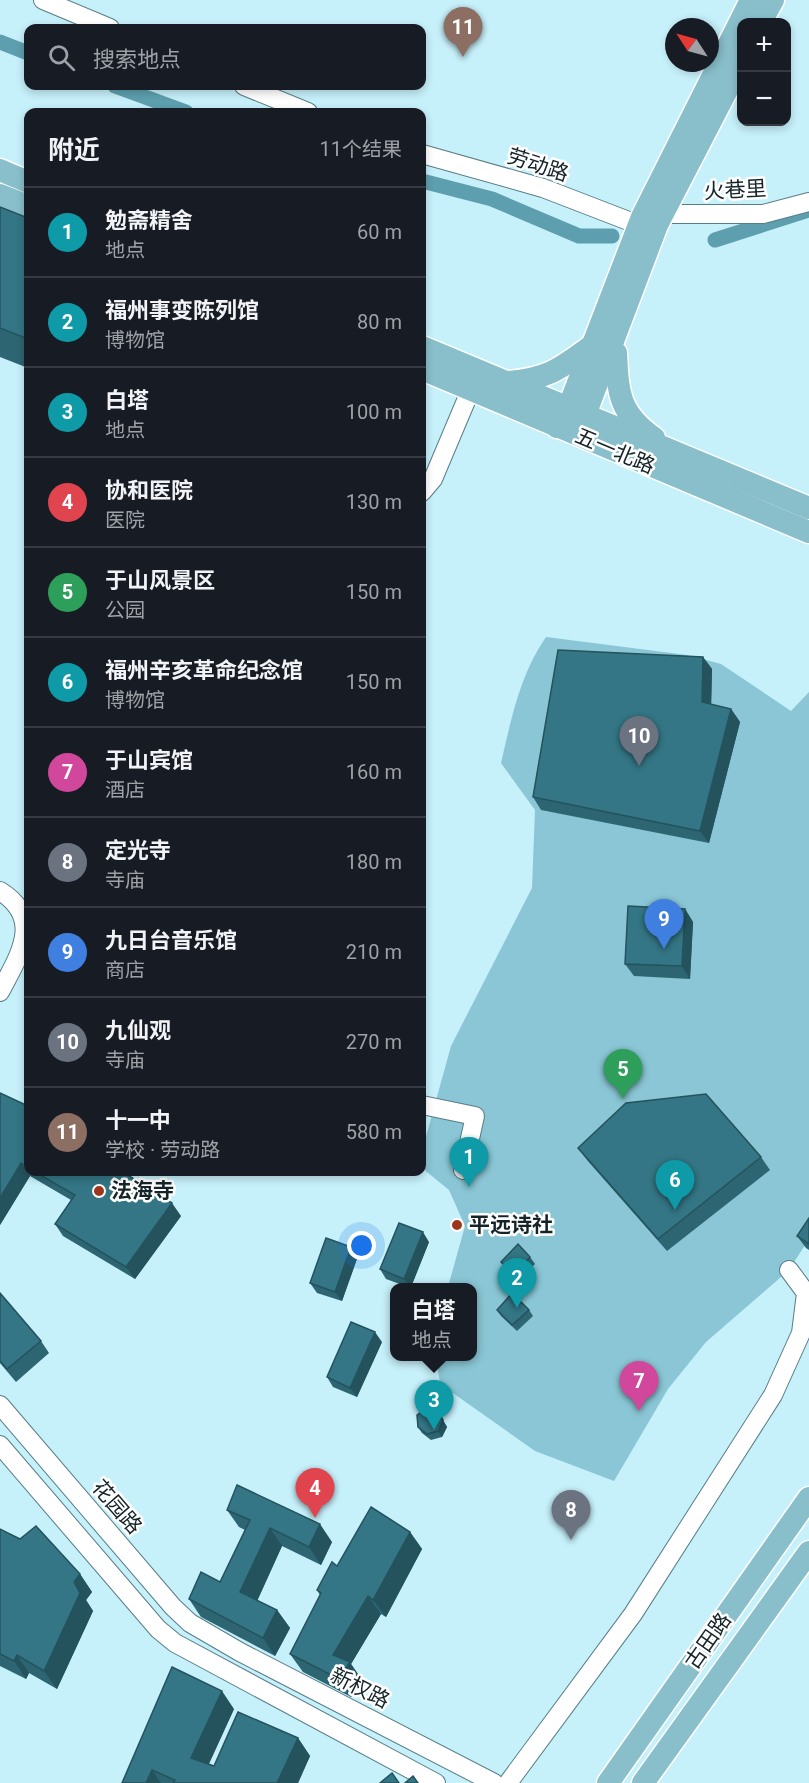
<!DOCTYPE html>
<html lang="zh">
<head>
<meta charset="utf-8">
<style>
  :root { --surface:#171b24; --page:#20242c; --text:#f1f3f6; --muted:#9ea1a6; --line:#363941; --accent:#d93025 }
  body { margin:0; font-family:Roboto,"Noto Sans SC",sans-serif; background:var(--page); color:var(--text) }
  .controls { position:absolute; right:18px; top:18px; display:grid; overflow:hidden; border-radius:12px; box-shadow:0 3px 9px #0003 }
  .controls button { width:54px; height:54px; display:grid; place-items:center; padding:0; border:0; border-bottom:2px solid var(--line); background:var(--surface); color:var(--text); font:30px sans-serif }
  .compass { position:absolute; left:665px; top:18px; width:54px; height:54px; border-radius:50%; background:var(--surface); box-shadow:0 3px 9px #0003; rotate:306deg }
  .you { position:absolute; left:362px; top:1246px; width:21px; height:21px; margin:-15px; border:4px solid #fff; border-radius:50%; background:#1a73e8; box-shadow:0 0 0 9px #1a73e833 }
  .badge { display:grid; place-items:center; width:39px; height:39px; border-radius:50%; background:var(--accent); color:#fff; font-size:20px; font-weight:700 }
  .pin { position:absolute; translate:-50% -50px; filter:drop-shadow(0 2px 3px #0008) }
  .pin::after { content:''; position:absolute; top:32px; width:21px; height:18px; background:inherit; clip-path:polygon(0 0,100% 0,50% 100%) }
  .popup { position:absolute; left:390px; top:1283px; width:87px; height:78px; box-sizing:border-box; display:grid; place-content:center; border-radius:12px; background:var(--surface); filter:drop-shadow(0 2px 4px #0005); font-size:20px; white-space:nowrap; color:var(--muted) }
  .popup b { font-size:22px; color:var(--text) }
  .popup::after { content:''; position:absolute; left:50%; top:100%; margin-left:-12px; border:12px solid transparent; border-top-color:var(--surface) }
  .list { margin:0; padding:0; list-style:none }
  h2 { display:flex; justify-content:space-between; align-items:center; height:78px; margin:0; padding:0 24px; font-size:26px }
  h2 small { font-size:20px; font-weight:400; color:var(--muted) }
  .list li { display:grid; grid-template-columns:39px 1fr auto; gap:18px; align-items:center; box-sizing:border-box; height:90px; padding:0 24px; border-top:2px solid var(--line) }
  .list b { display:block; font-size:22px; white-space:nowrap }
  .list p { margin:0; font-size:20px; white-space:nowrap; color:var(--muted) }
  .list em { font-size:20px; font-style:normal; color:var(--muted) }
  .icon { flex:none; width:33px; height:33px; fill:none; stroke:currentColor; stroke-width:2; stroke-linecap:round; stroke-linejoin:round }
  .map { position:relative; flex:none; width:809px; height:1783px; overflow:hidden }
  .search { position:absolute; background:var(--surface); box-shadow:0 3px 9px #0003; left:24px; top:24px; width:402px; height:66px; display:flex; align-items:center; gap:15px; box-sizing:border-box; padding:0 21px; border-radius:12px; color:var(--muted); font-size:22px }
  .panel { position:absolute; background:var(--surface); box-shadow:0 3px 9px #0003; left:24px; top:108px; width:402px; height:1068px; border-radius:12px }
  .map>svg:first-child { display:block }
</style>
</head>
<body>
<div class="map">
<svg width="809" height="1783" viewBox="0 0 809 1783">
  <rect width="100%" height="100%" fill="#c6f0fa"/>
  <path fill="#8ac6d5" d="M546,637L687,655L721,664L791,711L809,692V1239L789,1270L706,1342L668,1389L614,1481L535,1451L440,1384L436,1357L473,1356V1288L448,1287L465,1226L449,1190L422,1168V1151L451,1046L532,888L535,810L501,763C511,720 520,674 546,637Z"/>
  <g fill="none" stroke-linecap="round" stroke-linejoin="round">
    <g stroke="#5d9fae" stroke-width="15">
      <path d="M0,42L28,53"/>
      <path d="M115,86L186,112"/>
      <path d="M422,181L492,199L579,236H612"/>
      <path d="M715,240L809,210"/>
    </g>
    <g stroke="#577d87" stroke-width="20">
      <g id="minor">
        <path d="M43,0L110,28"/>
        <path d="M244,86L308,112"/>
        <path d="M422,154L543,188L639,225"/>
        <path d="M663,214H763L809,202"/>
        <path d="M422,492L433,479L471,389"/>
        <path d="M0,891C45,919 18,957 0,992"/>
        <path d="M422,1105L475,1116L463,1170"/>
        <path d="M0,1405L173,1607L190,1623L240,1652L494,1783"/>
        <path d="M0,1445L158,1629L175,1643L436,1783"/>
        <path d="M508,1783L633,1614L773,1395L801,1333L806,1293L789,1270"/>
      </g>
    </g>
    <g stroke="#fff" stroke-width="25">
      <g id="major">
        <path d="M761,22L773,0"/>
        <path d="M0,170L28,182"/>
        <path d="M0,195L28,206"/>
        <path d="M422,347L809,508"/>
        <path d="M610,349L616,353C618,394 619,413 654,438"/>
        <path d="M422,369L809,532"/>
        <path d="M507,382C549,379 561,368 594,344"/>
        <path d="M557,427L568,409L642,217L751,0"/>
        <path d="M580,428L657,225L742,61"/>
        <path d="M608,1783L809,1498"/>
        <path d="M643,1783L809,1552"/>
      </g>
    </g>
    <use href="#minor" stroke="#fff" stroke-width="18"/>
    <use href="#major" stroke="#89bfcb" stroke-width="22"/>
  </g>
  <g fill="#2d6572">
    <path d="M0,207L28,218V368L0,357Z"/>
    <path d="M703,657L712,669L711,704L731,709L740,722L709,843L541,810L533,797Z"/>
    <path d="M685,909L693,922L690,979L634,976L625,964Z"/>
    <path d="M28,1106V1172H123L181,1216L135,1279L63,1236L55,1224L71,1200L30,1176L0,1225Z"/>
    <path d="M578,1148L761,1157L770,1170L667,1251L587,1160Z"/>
    <path d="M809,1218V1250L806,1248L797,1236Z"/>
    <path d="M429,1242L411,1287H408L386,1279L380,1269Z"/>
    <path d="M358,1256L342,1301L317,1293L310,1283Z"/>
    <path d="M530,1257L535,1264L518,1281L505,1268L501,1262Z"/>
    <path d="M0,1293L41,1341L49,1353L16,1382L0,1363Z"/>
    <path d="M497,1310H529L533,1316L517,1331L501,1316Z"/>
    <path d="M382,1342L357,1397L333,1387L327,1377Z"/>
    <path d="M437,1410L447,1427L442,1437L431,1440L422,1433L418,1427Z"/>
    <path d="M227,1510L332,1542L321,1565L282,1546L257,1601L277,1610L290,1628L275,1656L201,1617L189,1599L220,1582L245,1530L239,1527Z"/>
    <path d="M0,1529L80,1574L92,1592L86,1600L93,1611L57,1689L29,1673L26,1679L0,1666Z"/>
    <path d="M410,1532L422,1549L386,1617L381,1614L351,1664L362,1680L351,1697L303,1672L290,1654L320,1595L317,1590L337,1566Z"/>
    <path d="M234,1709L209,1764L214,1766L298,1738L310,1756L298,1783H122Z"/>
  </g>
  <g fill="#24535d">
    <path d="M703,657L712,669L711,714L702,702Z"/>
    <path d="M731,709L740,722L709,843L700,831Z"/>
    <path d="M685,909L693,922L690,979L682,966Z"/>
    <path d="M21,1163L30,1176L0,1225V1198Z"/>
    <path d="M172,1203L181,1216L135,1279L126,1267Z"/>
    <path d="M423,1232L429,1242L411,1287H410L404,1279Z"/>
    <path d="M351,1247L358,1256L342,1301L335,1292Z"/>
    <path d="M375,1332L382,1342L357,1397L350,1388Z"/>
    <path d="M437,1410L447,1427L442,1437L438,1431Z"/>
    <path d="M320,1524L332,1542L321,1565L309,1547Z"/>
    <path d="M270,1528L282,1546L253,1610L240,1592Z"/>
    <path d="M410,1532L422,1549L386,1617L373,1600Z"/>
    <path d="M80,1574L92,1592L86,1600L93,1611L57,1689L44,1671L74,1582Z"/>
    <path d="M368,1596L381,1614L351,1664L362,1680L351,1697L339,1679L333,1655Z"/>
    <path d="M277,1610L290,1628L275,1656L263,1638Z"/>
    <path d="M17,1655L29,1673L26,1679L14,1661Z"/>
    <path d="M222,1691L234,1709L203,1776L191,1758Z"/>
    <path d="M298,1738L310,1756L298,1783H277Z"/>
    <path d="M152,1770L161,1783H146Z"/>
  </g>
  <g fill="#347685" stroke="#24535d" stroke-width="1.5">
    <path d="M0,207L28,218V339L0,328Z"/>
    <path d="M558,650L703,657L702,702L731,709L700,831L533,797Z"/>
    <path d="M628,906L685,909L682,966L625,964Z"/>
    <path d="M0,1093L28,1106V1168L21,1163L0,1198Z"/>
    <path d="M706,1094L761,1157L658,1239L578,1148L626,1103Z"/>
    <path d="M35,1172H123L172,1203L126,1267L55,1224L75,1195Z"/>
    <path d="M809,1218V1244L797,1236Z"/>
    <path d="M399,1223L423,1232L404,1279L380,1269Z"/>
    <path d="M326,1238L351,1247L335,1292L310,1283Z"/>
    <path d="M518,1244L530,1257L514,1275L501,1262Z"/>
    <path d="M0,1293L41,1341L7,1369L0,1361Z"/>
    <path d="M512,1293L529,1310L512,1325L497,1310Z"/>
    <path d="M351,1322L375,1332L350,1388L327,1377Z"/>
    <path d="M426,1408L437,1410L443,1420L438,1431L427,1434L418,1427L417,1415Z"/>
    <path d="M237,1485L320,1524L309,1547L270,1528L240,1592L277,1610L263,1638L189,1599L201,1572L220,1582L250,1520L227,1510Z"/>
    <path d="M371,1507L410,1532L373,1600L368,1596L333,1655L350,1662L339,1679L290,1654L321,1593L317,1590L332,1562L337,1566Z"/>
    <path d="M36,1526L80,1574L74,1582L80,1593L44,1671L17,1655L14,1661L0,1654V1529L20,1539Z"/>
    <path d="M172,1667L222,1691L191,1758L214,1766L238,1712L298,1738L277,1783H173L175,1780L152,1770L146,1783H122Z"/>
    <path d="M392,1773L399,1783H380Z"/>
    <path d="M413,1776L418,1783H405Z"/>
  </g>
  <g fill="#9e361e" stroke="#fff" stroke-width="2">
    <circle cx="99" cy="1191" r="6"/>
    <circle cx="457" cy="1225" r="6"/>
  </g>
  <g text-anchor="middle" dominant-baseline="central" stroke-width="5" stroke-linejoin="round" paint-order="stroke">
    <g font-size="21" fill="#142428" stroke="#fff">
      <text transform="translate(538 165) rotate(18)">劳动路</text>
      <text transform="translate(735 190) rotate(-3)">火巷里</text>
      <text transform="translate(615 451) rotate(23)">五一北路</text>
      <text transform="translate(117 1507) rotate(49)">花园路</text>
      <text transform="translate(708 1641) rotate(-55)">古田路</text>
      <text transform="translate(360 1688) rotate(27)">新权路</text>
    </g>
    <g font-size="21" font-weight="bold" fill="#142428" stroke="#fff" text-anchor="start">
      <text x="111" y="1191">法海寺</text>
      <text x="469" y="1225">平远诗社</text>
    </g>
  </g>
</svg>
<div class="controls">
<button>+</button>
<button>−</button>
</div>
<svg class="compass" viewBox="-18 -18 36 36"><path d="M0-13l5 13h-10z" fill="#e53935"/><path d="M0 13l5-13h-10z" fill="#9ea1a6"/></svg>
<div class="you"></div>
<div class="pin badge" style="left:469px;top:1187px;background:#0f9aa8">1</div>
<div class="pin badge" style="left:517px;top:1308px;background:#0f9aa8">2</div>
<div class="pin badge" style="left:434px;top:1430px;background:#0f9aa8">3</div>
<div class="popup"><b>白塔</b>地点</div>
<div class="pin badge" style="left:315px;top:1518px;background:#e0444e">4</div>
<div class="pin badge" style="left:623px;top:1099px;background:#2e9e5b">5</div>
<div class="pin badge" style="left:675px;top:1210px;background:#0f9aa8">6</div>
<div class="pin badge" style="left:639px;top:1411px;background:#d1479c">7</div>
<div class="pin badge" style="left:571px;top:1540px;background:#6b7280">8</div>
<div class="pin badge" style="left:664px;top:949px;background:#3f7fe0">9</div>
<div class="pin badge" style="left:639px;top:766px;background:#6b7280">10</div>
<div class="pin badge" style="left:463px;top:57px;background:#8d6e63">11</div>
<div class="search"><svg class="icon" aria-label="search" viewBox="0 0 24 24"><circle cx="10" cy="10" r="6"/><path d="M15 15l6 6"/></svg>搜索地点</div>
<section class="panel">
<h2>附近<small>11个结果</small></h2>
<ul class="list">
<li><span class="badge" style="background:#0f9aa8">1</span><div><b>勉斋精舍</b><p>地点</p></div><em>60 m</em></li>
<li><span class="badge" style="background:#0f9aa8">2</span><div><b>福州事变陈列馆</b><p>博物馆</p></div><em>80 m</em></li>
<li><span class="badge" style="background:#0f9aa8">3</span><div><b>白塔</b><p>地点</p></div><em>100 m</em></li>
<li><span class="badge" style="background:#e0444e">4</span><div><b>协和医院</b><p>医院</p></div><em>130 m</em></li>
<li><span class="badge" style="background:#2e9e5b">5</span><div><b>于山风景区</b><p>公园</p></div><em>150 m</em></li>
<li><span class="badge" style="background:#0f9aa8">6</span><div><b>福州辛亥革命纪念馆</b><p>博物馆</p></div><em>150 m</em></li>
<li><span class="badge" style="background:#d1479c">7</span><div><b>于山宾馆</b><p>酒店</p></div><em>160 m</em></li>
<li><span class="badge" style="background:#6b7280">8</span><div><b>定光寺</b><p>寺庙</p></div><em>180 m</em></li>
<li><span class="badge" style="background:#3f7fe0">9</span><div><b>九日台音乐馆</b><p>商店</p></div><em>210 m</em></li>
<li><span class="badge" style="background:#6b7280">10</span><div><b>九仙观</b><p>寺庙</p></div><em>270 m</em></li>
<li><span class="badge" style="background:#8d6e63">11</span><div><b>十一中</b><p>学校 · 劳动路</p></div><em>580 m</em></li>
</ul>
</section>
</div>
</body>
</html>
